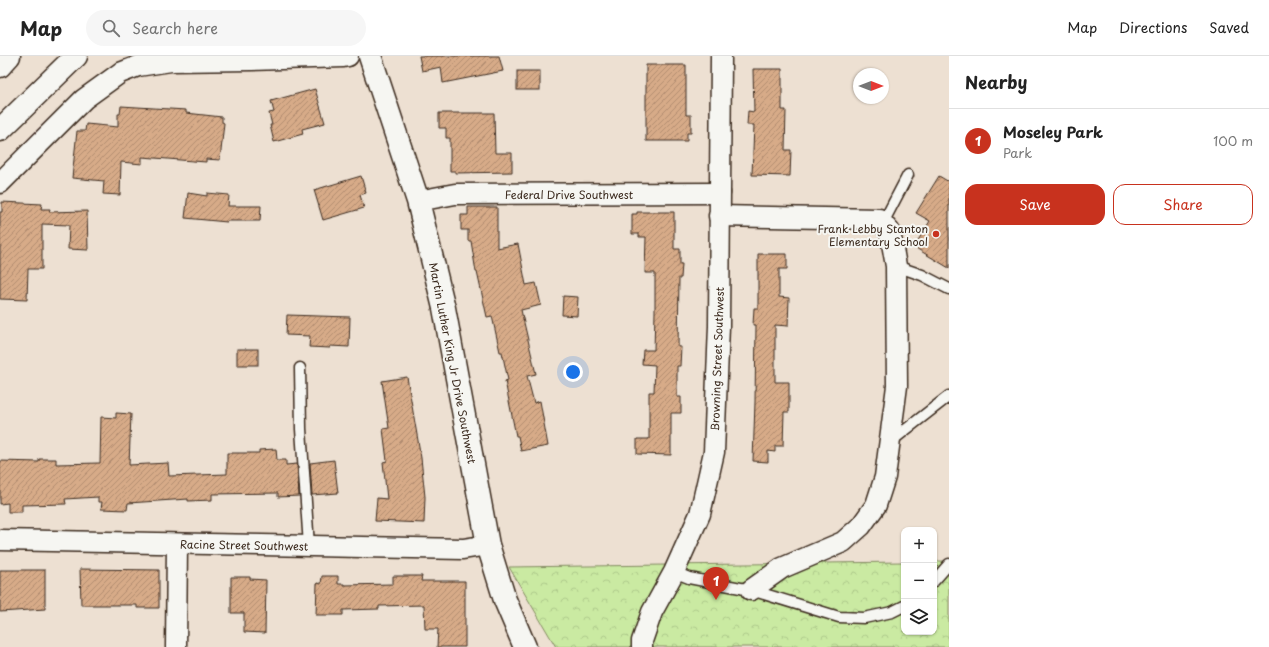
<!DOCTYPE html>
<html lang="en">
<head>
<meta charset="utf-8">
<style>
  :root { --surface:#fff; --page:#f6f6f6; --text:#222; --muted:#767676; --line:#e0e0e0; --accent:#c8321e }
  body { margin:0; font-family:"Playpen Sans",sans-serif; background:var(--page); color:var(--text) }
  .controls { position:absolute; right:12px; bottom:12px; display:grid; overflow:hidden; border-radius:8px; box-shadow:0 1px 3px #0004 }
  .controls button { width:36px; height:36px; display:grid; place-items:center; padding:0; border:0; border-bottom:1px solid var(--line); background:var(--surface); color:var(--text); font:20px sans-serif }
  .compass { position:absolute; left:853px; top:12px; width:36px; height:36px; border-radius:50%; background:var(--surface); box-shadow:0 1px 3px #0004; rotate:90deg }
  .you { position:absolute; left:573px; top:316px; width:14px; height:14px; margin:-10px; border:3px solid #fff; border-radius:50%; background:#1a73e8; box-shadow:0 0 0 6px #1a73e833 }
  .badge { display:grid; place-items:center; width:26px; height:26px; border-radius:50%; background:var(--accent); color:#fff; font-size:13px; font-weight:700 }
  .pin { position:absolute; translate:-50% -33px; filter:drop-shadow(0 1px 2px #0008) }
  .pin::after { content:''; position:absolute; top:21px; width:14px; height:12px; background:inherit; clip-path:polygon(0 0,100% 0,50% 100%) }
  .list { margin:0; padding:0; list-style:none }
  h2 { display:flex; justify-content:space-between; align-items:center; height:52px; margin:0; padding:0 16px; font-size:17px }
  h2 small { font-size:13px; font-weight:400; color:var(--muted) }
  .list li { display:grid; grid-template-columns:26px 1fr auto; gap:12px; align-items:center; box-sizing:border-box; height:64px; padding:0 16px; border-top:1px solid var(--line) }
  .list b { display:block; font-size:15px; white-space:nowrap }
  .list p { margin:0; font-size:13px; white-space:nowrap; color:var(--muted) }
  .list em { font-size:13px; font-style:normal; color:var(--muted) }
  .actions { display:flex; gap:8px; padding:12px 16px }
  .actions a { flex:1; padding:9px 0; border:1px solid var(--accent); border-radius:12px; text-align:center; font-size:14px; color:var(--accent) }
  .actions .main { background:var(--accent); color:#fff }
  .icon { flex:none; width:22px; height:22px; fill:none; stroke:currentColor; stroke-width:2; stroke-linecap:round; stroke-linejoin:round }
  .map { position:relative; flex:none; width:949px; height:591px; overflow:hidden }
  header { display:flex; align-items:center; gap:24px; box-sizing:border-box; height:56px; padding:0 20px; background:var(--surface); border-bottom:1px solid var(--line) }
  header strong { font-size:19px }
  nav { display:flex; gap:22px; margin-inline-start:auto; font-size:14px }
  .search { width:280px; height:36px; background:var(--page); display:flex; align-items:center; gap:10px; box-sizing:border-box; padding:0 14px; border-radius:22px; color:var(--muted); font-size:15px }
  main { display:flex }
  aside { flex:1; background:var(--surface) }
  .map>svg:first-child { display:block }
</style>
</head>
<body>
<header>
<strong>Map</strong>
<div class="search"><svg class="icon" aria-label="search" viewBox="0 0 24 24"><circle cx="10" cy="10" r="6"/><path d="M15 15l6 6"/></svg>Search here</div>
<nav><a>Map</a><a>Directions</a><a>Saved</a></nav>
</header>
<main>
<div class="map">
<svg width="949" height="591" viewBox="0 0 949 591">
  <defs>
    <pattern id="park-crowns" width="20" height="18" patternUnits="userSpaceOnUse"><rect width="20" height="18" fill="#caeaa2"/><path d="M2 6a3 3 0 1 1 6 0M12 15a3 3 0 1 1 6 0" fill="none" stroke="#aec98b"/></pattern>
    <pattern id="building-hatch" width="6" height="6" patternUnits="userSpaceOnUse"><rect width="6" height="6" fill="#d7ab88"/><path d="M-1 1l2-2M0 6l6-6M5 7l2-2" fill="none" stroke="#b08b6f"/></pattern>
  </defs>
  <rect width="100%" height="100%" fill="#ede0d2"/>
  <filter id="ink" filterUnits="userSpaceOnUse"><feTurbulence type="fractalNoise" baseFrequency=".025" numOctaves="2"/><feDisplacementMap in="SourceGraphic" scale="8" xChannelSelector="R" yChannelSelector="G"/><feConvolveMatrix kernelMatrix="1 2 1 2 8 2 1 2 1" color-interpolation-filters="sRGB"/></filter>
  <g filter="url(#ink)">
    <path fill="url(#park-crowns)" stroke="#828a60" d="M934,505H949V591H556L509,511L904,506V576H934Z"/>
    <g fill="url(#building-hatch)" stroke="#3b2a1e">
      <path d="M419,0H499L503,15L443,27L441,11L422,15Z"/>
      <path d="M646,9H686V59H691V77H687V85H646Z"/>
      <path d="M753,13H782V54H786L785,94H791L790,120L752,119L754,69H747L748,55L754,56Z"/>
      <rect x="517" y="15" width="23" height="19"/>
      <path d="M315,33L325,67L302,73L303,78L274,86L270,69H272L269,57L274,56L271,45Z"/>
      <path d="M121,50L186,54V57L222,61V66L224,67L220,104L206,103V106L142,101V108L121,106L120,139L103,138L104,125L72,122L77,75H85L86,68L118,71V58H120Z"/>
      <path d="M439,57H494L495,97H512V116L455,117V115H450V82H446V72H439Z"/>
      <path d="M361,120L366,137L360,139L364,152L323,164L314,134Z"/>
      <path d="M939,120L949,126V212L914,191L930,165L916,157Z"/>
      <path d="M188,137L207,140V137L229,139L228,150H261L260,165H227V166L185,162Z"/>
      <path d="M2,146L42,148L41,153H50L49,156L87,155L88,194L68,193L69,169L42,168V213H28L27,244L0,243V156H2Z"/>
      <path d="M468,151H497V192L518,188L526,229L536,227L541,249L521,254L536,318L527,320L534,347L540,345L548,390L521,395L518,380H516L505,325L508,324L502,296H500L492,260L487,261L477,216H476L471,185H468V174H461V159H468Z"/>
      <path d="M637,156H674V193H680V208H682L681,222H679L678,291H681L680,310H677V341H681V357H671V399L637,398V383H649V336H654L655,309L642,308L643,294H654L655,256V217H645L646,181H639V178H632V158H637Z"/>
      <path d="M758,198H787V213H779V241L789,242L788,270L775,269V326H789V356H784L783,390H775V396L768,395V406L753,405L755,346L756,269H753L754,252H758Z"/>
      <path d="M563,240L578,241L577,260L562,259Z"/>
      <path d="M287,259L350,261L349,291L330,290V292L309,291L310,280L286,279Z"/>
      <rect x="237" y="293" width="21" height="16"/>
      <path d="M407,321L421,402L425,441L424,467L375,465L377,442L387,443L383,406L387,405L383,373L389,372L382,325Z"/>
      <path d="M116,357L131,358L129,409L168,407L169,420L227,418V397H259V394L276,393L277,404H286V409L297,408L299,440L278,441V437L212,438V444L188,445V443L128,447L127,454L101,453L102,446H98V441L65,443L66,448L22,449V456H8V447L0,448V405L39,406V403H56V408L100,407L101,361L116,362Z"/>
      <path d="M334,404L338,437L312,439L310,407Z"/>
      <path d="M80,513L159,514V552H137V549H81Z"/>
      <path d="M0,514H45V553L0,556Z"/>
      <path d="M322,520H338V528H344V529L393,528V520H422L421,525H465V591H437L438,573H425L424,549L379,550V553L343,554V559H316L317,527L321,528Z"/>
      <path d="M231,521H250V523L266,524L265,577L244,576V557H231Z"/>
    </g>
    <g fill="none" stroke-linecap="round" stroke-linejoin="round">
      <g stroke="#3b2a1e" stroke-width="13">
        <g id="service">
          <path d="M883,167L908,119"/>
          <path d="M896,210L922,219L949,233"/>
          <path d="M300,312L301,373L309,490"/>
          <path d="M890,386L949,340"/>
          <path d="M674,516L689,522L751,534L839,561L864,562L892,556L904,550"/>
          <path d="M934,525L949,508"/>
        </g>
      </g>
      <g stroke="#3b2a1e" stroke-width="23">
        <g id="minor">
          <path d="M0,127L84,43L120,17L138,10L171,5L251,4L343,1L348,0"/>
          <path d="M418,145L455,138L720,137"/>
          <path d="M719,160L879,163L890,176L896,210L897,330L885,421L876,449L861,470L843,486L782,512L751,534"/>
          <path d="M0,484L463,493L488,489"/>
          <path d="M176,591L177,488"/>
          <path d="M642,591V585L652,556L674,516L700,458L714,396L719,270L721,0"/>
        </g>
      </g>
      <g stroke="#3b2a1e" stroke-width="25">
        <path id="secondary" d="M370,0L418,145L444,252L488,489L505,544L525,591"/>
      </g>
      <g stroke="#3b2a1e" stroke-width="25">
        <g id="motorway">
          <path d="M0,10L9,0"/>
          <path d="M0,74L76,0"/>
        </g>
      </g>
      <use href="#service" stroke="#f6f6f2" stroke-width="10"/>
      <use href="#minor" stroke="#f6f6f2" stroke-width="20"/>
      <use href="#secondary" stroke="#f6f6f2" stroke-width="22"/>
      <use href="#motorway" stroke="#f6f6f2" stroke-width="22"/>
    </g>
  </g>
  <circle fill="#c8321e" stroke="#f6f6f2" stroke-width="1.5" cx="936" cy="178" r="4"/>
  <g text-anchor="middle" dominant-baseline="central" stroke-width="4" stroke-linejoin="round" paint-order="stroke">
    <g font-size="11" fill="#3b2a1e" stroke="#f6f6f2">
      <text x="569" y="138">Federal Drive Southwest</text>
      <text transform="translate(717 303) rotate(-88)">Browning Street Southwest</text>
      <text transform="translate(453 307) rotate(79)">Martin Luther King Jr Drive Southwest</text>
      <text transform="translate(244 489) rotate(1)">Racine Street Southwest</text>
    </g>
    <g font-size="11" fill="#3b2a1e" stroke="#f6f6f2" text-anchor="end">
      <text x="928" y="172">Frank Lebby Stanton<tspan x="928" dy="13">Elementary School</tspan></text>
    </g>
  </g>
</svg>
<div class="controls">
<button>+</button>
<button>−</button>
<button><svg class="icon" aria-label="layers" viewBox="0 0 24 24"><path d="M12 4l9 5-9 5-9-5zM3 14l9 5 9-5"/></svg></button>
</div>
<svg class="compass" viewBox="-18 -18 36 36"><path d="M0-13l5 13h-10z" fill="#e53935"/><path d="M0 13l5-13h-10z" fill="#767676"/></svg>
<div class="you"></div>
<div class="pin badge" style="left:716px;top:544px">1</div>
</div>
<aside>
<h2>Nearby<small></small></h2>
<ul class="list">
<li><span class="badge">1</span><div><b>Moseley Park</b><p>Park</p></div><em>100 m</em></li>
</ul>
<div class="actions"><a class="main">Save</a><a>Share</a></div>
</aside>
</main>
</body>
</html>
